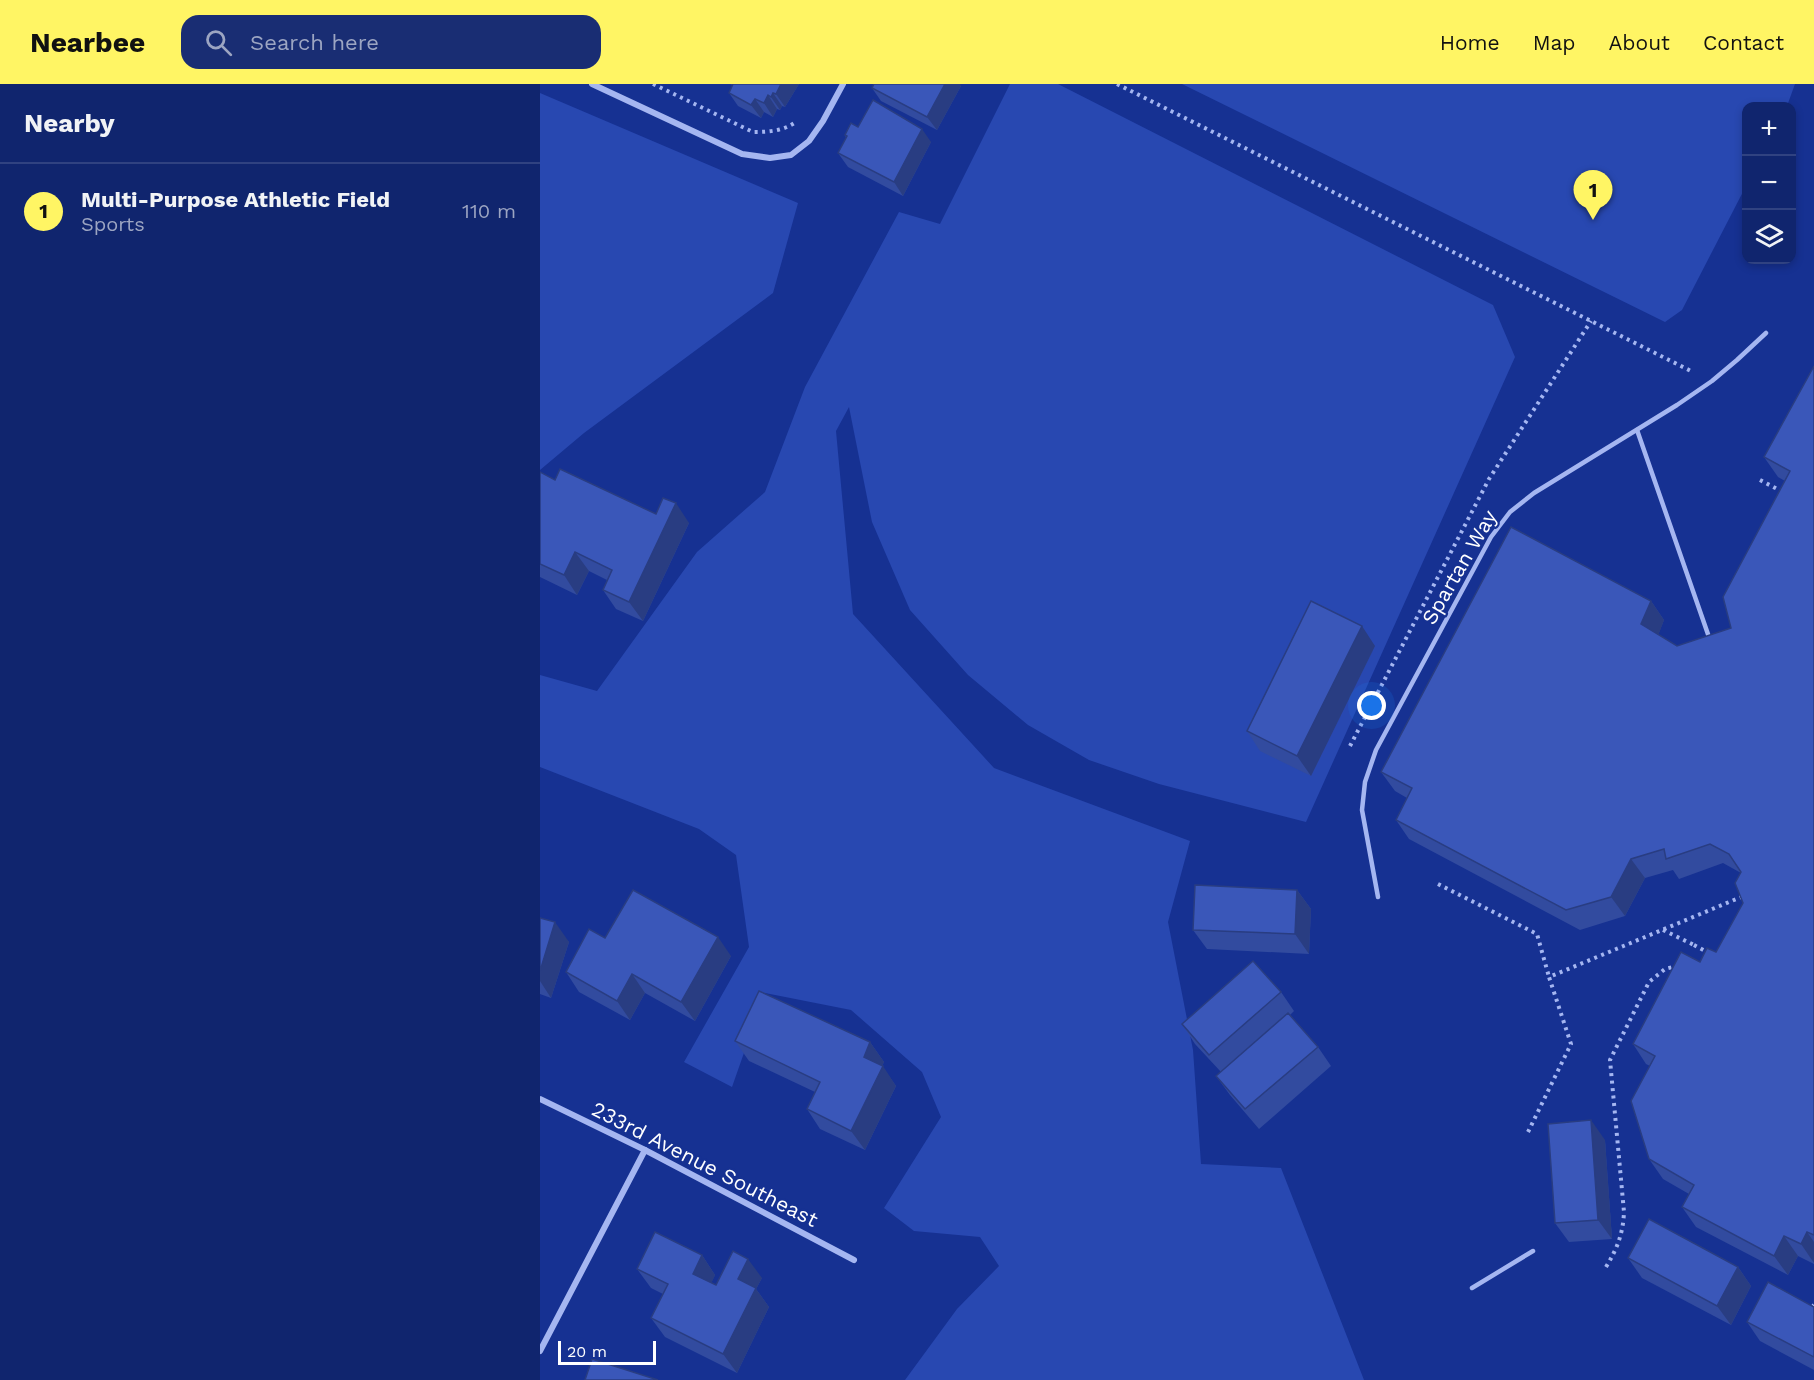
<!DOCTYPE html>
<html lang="en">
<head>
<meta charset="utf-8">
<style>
  :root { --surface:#10256e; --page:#192d73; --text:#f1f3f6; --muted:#9ca5c2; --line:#304281; --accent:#fff564 }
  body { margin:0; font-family:"Work Sans",sans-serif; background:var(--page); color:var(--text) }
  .controls { position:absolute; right:18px; top:18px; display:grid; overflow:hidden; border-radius:12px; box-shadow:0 3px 9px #0003 }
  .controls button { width:54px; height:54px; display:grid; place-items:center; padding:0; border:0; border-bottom:2px solid var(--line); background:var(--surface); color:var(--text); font:30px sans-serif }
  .scale { position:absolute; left:18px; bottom:15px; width:98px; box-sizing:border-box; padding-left:6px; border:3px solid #fff; border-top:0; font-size:16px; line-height:21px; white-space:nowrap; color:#fff; -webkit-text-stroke:4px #163192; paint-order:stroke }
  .you { position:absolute; left:832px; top:622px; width:21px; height:21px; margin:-15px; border:4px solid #fff; border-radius:50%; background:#1a73e8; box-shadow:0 0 0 9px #1a73e833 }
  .badge { display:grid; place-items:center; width:39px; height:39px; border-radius:50%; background:var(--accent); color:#111; font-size:20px; font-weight:700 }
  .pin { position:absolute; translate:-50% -50px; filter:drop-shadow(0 2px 3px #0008) }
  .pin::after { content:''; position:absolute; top:32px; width:21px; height:18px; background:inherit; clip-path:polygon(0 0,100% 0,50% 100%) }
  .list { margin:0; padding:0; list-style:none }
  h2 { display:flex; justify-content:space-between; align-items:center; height:78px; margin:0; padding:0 24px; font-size:26px }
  h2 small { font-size:20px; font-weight:400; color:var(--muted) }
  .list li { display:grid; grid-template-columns:39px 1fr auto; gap:18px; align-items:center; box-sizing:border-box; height:96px; padding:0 24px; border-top:2px solid var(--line) }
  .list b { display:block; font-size:22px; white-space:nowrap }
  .list p { margin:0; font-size:20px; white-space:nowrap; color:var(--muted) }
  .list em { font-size:20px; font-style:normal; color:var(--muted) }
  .icon { flex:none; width:33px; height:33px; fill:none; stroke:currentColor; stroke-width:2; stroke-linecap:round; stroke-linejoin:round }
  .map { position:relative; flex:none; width:1274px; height:1296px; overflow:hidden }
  header { display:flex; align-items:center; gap:36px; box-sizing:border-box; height:84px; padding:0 30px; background:var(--accent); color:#111 }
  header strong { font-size:28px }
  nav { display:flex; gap:33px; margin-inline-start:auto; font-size:21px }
  .search { width:420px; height:54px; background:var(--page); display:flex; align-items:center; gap:15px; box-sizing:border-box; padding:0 21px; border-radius:18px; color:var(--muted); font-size:22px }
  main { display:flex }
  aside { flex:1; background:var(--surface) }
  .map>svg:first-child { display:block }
</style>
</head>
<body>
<header>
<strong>Nearbee</strong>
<div class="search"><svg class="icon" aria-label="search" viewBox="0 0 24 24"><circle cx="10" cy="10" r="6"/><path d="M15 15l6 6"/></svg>Search here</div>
<nav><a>Home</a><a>Map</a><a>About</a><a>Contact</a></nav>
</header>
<main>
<aside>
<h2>Nearby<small></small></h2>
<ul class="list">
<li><span class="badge">1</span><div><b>Multi-Purpose Athletic Field</b><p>Sports</p></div><em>110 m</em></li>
</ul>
</aside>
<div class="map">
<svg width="1274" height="1296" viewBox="0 0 1274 1296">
  <rect width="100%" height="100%" fill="#163192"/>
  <g fill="#2848b1">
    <path d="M470,0H518L953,221L975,273L766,738L619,700L549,676L488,641L428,591L370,526L332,438L309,323L296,347L313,530L454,684L650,757L628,838L653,966L661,1080L741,1084L824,1296H365L417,1225L459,1182L440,1153L374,1147L344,1124L401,1033L382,988L311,926L225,909L192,1003L144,978L209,863L196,771L159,745L0,683V591L57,607L157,468L225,408L265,303L359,128L400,140Z"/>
    <path d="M642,0H1255L1247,22H1206V102L1142,226L1125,238Z"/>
    <path d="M0,9L258,119L233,209L44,349L0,386Z"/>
  </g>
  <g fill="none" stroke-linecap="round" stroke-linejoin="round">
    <g stroke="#a5b6f1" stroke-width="4" stroke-dasharray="3 4.5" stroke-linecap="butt">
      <path d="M113,0L213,48C229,48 243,47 256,38"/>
      <path d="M577,0L1153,288"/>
      <path d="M1220,396L1243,408"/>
      <path d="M810,662L949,395L1051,237"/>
      <path d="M898,800L997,850L1009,893"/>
      <path d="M1123,846L1154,861"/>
      <path d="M988,1048L1031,960L1009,893L1206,811"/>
      <path d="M1066,1183C1077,1165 1083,1150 1084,1128L1070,976L1109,898L1125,885L1137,882"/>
      <path d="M1273,1222L1274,1221"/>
    </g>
    <g stroke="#a5b6f1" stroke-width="4.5">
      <path d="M1097,346L1170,556"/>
      <path d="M838,813L822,726L825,698L836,666L951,453L970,428L994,409L1137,321L1172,297L1197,276L1226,249"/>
      <path d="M932,1204L993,1167"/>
    </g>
    <g stroke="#a5b6f1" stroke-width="6">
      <path d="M52,0L202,70L230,74L251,71L269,57L283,37L303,0"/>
      <path d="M0,1015L105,1066L314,1176"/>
      <path d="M0,1267L105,1066"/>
    </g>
    <path stroke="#a5b6f1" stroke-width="4" stroke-dasharray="3 4.5" stroke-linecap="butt" d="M1154,861L1169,869"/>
  </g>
  <g fill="#324b9f">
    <path d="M190,0H259L245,23L242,22L240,26L237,25L233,33L224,28L221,34L198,22L189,9L193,1Z"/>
    <path d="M421,2L397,46L341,17L332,4Z"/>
    <path d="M318,43L391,58L363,112L308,83L298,69L306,54L305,51Z"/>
    <path d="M1274,282V1180L1258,1172L1248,1191L1156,1143L1142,1123L1149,1110L1123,1095L1109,1075L1110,982L1106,980L1093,960L1160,878L1176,868L1203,819L1201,789L1183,779L1139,795L1133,786L1105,794L1085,832L1040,846L869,755L856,736L867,714L855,707L841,688L1111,517L1124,536L1118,551L1137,562L1191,544L1245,397L1238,393L1224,373Z"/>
    <path d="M0,388L15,396L116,430L149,439L103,537L76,525L63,506L67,496L49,487L37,511L0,493Z"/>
    <path d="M835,562L771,692L720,667L707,647Z"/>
    <path d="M757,806L771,825L769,870L667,865L653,846Z"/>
    <path d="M0,834L29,858L11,914L0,910Z"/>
    <path d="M65,854L191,872L155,937L105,909L90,936L39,908L26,888Z"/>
    <path d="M741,908L754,927L750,931L778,963L791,982L719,1045L690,1011L676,992L681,988L655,960L642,940Z"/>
    <path d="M195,957L330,958L344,978L342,982L356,1002L325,1066L280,1045L267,1025L275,1008L209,977Z"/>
    <path d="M1065,1056L1072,1155L1029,1158L1015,1139Z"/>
    <path d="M162,1171L175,1191L171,1199L176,1201L222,1194L216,1205L229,1223L197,1289L125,1253L111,1234L123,1210L111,1204L97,1185Z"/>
    <path d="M1088,1174L1198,1183L1211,1202L1191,1241L1102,1194Z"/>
    <path d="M1274,1223V1286L1220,1257L1207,1238Z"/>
  </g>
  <g fill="#293d82">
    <path d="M241,0H259L245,23L236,10Z"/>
    <path d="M405,0H420L421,2L397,46L387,33Z"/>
    <path d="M233,9L242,22L240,26L231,13Z"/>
    <path d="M228,11L237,25L233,33L224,19Z"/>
    <path d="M215,15L224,28L221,34L211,21Z"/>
    <path d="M382,45L391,58L363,112L354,98Z"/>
    <path d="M136,419L149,439L103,537L89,518Z"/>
    <path d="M35,468L49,487L37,511L24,491Z"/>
    <path d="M1111,517L1124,536L1115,560L1101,540Z"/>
    <path d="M822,542L835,562L771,692L757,672Z"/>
    <path d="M1091,775L1105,794L1085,832L1071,813Z"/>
    <path d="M757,806L771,825L769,870L755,850Z"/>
    <path d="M15,838L29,858L11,914L0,897V887Z"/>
    <path d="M178,853L191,872L155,937L141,918Z"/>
    <path d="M92,890L105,909L90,936L77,917Z"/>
    <path d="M330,958L344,978L337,992L324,973Z"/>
    <path d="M343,982L356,1002L325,1066L311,1047Z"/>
    <path d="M1051,1036L1065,1056L1072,1155L1058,1136Z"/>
    <path d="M1267,1148L1274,1158V1179L1261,1160Z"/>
    <path d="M1244,1152L1258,1172L1248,1191L1234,1172Z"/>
    <path d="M162,1171L175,1191L167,1209L153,1190Z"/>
    <path d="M208,1175L222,1194L216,1205L229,1223L197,1289L183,1270L198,1195Z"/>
    <path d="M1198,1183L1211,1202L1191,1241L1177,1222Z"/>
  </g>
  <g fill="#3a57b9" stroke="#293d82" stroke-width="1.5">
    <path d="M193,0H241L236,10L233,9L231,13L228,11L224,19L215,15L211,21L189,9Z"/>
    <path d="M334,0H405L387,33L332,4Z"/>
    <path d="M333,16L382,45L354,98L298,69L307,52L305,51L311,39L318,43Z"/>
    <path d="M1274,282V1151L1267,1148L1261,1160L1244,1152L1234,1172L1142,1123L1154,1101L1109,1075L1091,1017L1115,972L1093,960L1141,868L1160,878L1167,864L1176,868L1203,819L1195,799L1201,788L1189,770L1170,760L1126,775L1124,765L1091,775L1071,813L1026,826L856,736L872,704L841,688L971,443L1111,517L1101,540L1137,562L1191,544L1183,513L1250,387L1224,373Z"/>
    <path d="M20,385L116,430L123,414L136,419L89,518L63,506L72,486L35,468L24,491L0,480V388L15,396Z"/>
    <path d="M771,517L822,542L757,672L707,647Z"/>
    <path d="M655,801L757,806L755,850L653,846Z"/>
    <path d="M93,806L178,853L141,918L92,890L77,917L26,888L49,845L65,854Z"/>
    <path d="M0,834L15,838L0,887Z"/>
    <path d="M713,877L741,908L669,971L642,940Z"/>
    <path d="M219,907L330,958L324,973L343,982L311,1047L267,1025L280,998L195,957Z"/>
    <path d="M748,929L778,963L705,1025L676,992Z"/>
    <path d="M1051,1036L1058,1136L1015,1139L1008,1040Z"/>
    <path d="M1109,1135L1198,1183L1177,1222L1088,1174Z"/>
    <path d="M115,1148L162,1171L153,1190L176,1201L193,1167L208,1175L198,1195L216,1204L183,1270L111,1234L128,1200L97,1185Z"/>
    <path d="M1228,1198L1274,1223V1273L1207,1238Z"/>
    <path d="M52,1275L118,1296H45Z"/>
  </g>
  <g text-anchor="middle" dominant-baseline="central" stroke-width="4.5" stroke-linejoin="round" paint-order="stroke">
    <g font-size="21" fill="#fff" stroke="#163192">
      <text transform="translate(919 483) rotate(-60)">Spartan Way</text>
      <text transform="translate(165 1080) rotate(27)">233rd Avenue Southeast</text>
    </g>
  </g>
</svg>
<div class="controls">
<button>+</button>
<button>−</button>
<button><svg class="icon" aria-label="layers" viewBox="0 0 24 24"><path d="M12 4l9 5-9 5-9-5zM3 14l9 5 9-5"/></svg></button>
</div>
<div class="scale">20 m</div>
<div class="you"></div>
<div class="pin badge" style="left:1053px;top:136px">1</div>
</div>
</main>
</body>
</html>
